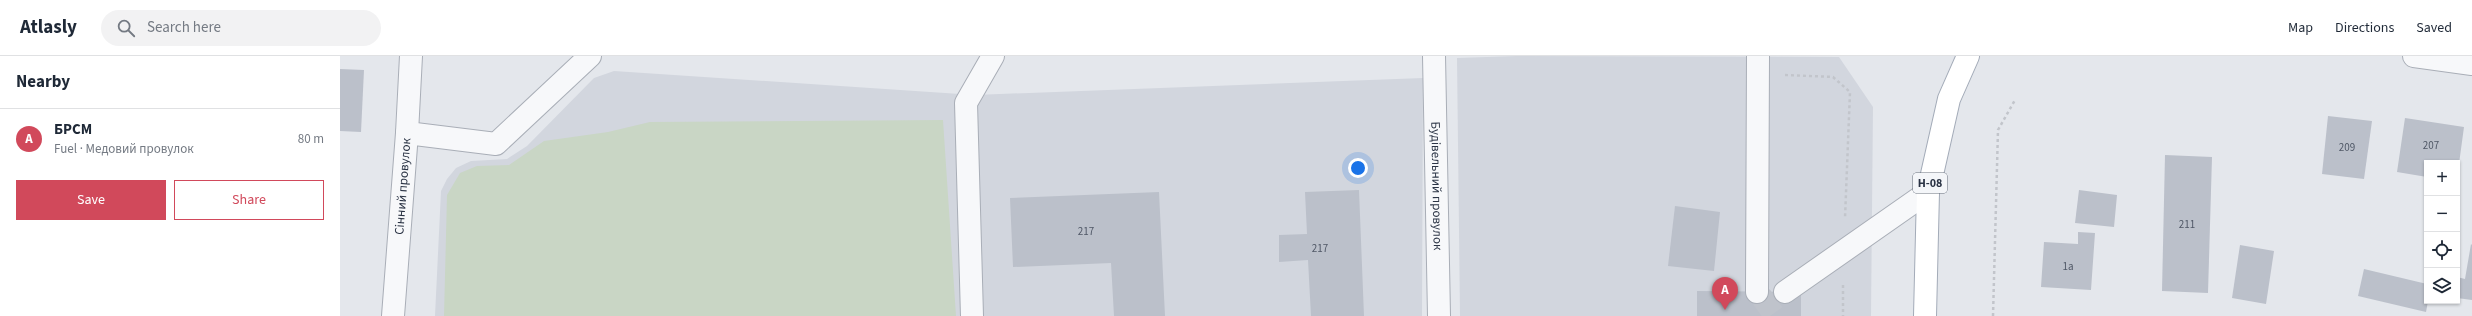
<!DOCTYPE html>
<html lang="en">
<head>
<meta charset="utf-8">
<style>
  :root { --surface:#fff; --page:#f2f2f3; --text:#1f2937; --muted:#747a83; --line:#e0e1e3; --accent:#d1495b }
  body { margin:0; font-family:"Source Sans 3",sans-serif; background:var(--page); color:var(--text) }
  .controls { position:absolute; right:12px; bottom:12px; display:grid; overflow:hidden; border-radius:0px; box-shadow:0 1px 3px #0004 }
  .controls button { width:36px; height:36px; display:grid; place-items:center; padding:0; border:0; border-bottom:1px solid var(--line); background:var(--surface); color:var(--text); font:20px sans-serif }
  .you { position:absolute; left:1018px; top:112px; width:14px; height:14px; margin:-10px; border:3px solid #fff; border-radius:50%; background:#1a73e8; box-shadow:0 0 0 6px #1a73e833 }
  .badge { display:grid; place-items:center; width:26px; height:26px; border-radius:50%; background:var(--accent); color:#fff; font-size:13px; font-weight:700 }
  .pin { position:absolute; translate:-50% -33px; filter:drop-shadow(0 1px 2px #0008) }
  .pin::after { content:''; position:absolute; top:21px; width:14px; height:12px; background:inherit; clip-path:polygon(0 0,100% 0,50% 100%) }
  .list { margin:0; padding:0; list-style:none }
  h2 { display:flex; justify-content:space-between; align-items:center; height:52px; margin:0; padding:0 16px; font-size:17px }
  h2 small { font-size:13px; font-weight:400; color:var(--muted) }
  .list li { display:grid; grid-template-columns:26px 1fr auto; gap:12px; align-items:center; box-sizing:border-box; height:60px; padding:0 16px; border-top:1px solid var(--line) }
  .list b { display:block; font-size:15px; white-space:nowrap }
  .list p { margin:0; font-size:13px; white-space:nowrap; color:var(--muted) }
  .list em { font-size:13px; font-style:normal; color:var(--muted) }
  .actions { display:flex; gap:8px; padding:12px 16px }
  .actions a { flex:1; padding:9px 0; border:1px solid var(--accent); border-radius:0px; text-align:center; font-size:14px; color:var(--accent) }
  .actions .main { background:var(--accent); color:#fff }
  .icon { flex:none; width:22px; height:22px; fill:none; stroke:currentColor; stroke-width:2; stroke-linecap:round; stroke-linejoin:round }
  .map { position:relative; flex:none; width:2132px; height:260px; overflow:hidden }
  header { display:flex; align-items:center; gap:24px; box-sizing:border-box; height:56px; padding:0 20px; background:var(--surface); border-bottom:1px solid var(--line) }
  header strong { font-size:19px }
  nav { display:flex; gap:22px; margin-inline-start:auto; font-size:14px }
  .search { width:280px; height:36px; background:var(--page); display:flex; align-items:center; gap:10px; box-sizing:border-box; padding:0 14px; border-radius:22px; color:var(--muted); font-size:15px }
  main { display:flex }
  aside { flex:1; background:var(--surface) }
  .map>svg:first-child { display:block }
</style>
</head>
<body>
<header>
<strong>Atlasly</strong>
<div class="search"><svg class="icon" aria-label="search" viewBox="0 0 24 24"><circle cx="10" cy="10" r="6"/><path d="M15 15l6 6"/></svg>Search here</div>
<nav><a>Map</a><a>Directions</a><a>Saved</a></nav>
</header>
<main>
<aside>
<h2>Nearby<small></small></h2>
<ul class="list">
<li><span class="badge">A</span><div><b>БРСМ</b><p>Fuel · Медовий провулок</p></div><em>80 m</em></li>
</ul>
<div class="actions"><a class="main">Save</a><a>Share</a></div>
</aside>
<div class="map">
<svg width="2132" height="260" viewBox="0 0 2132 260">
  <rect width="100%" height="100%" fill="#e4e7ec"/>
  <g fill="#d2d6de">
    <path d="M1177,0L1499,1L1533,51L1531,260H1120L1117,2Z"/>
    <path d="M274,15L635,39L1083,22L1082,260H95L101,135L107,123L116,112L131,105L167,103L187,90L254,22Z"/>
  </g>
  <path fill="#c9d6c5" d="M603,64L616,260H104L107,139L120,117L137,110L169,109L204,85L268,76L310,66Z"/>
  <g fill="#bbc0ca">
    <path d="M0,13L24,14L21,76L0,75Z"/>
    <path d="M1988,60L2032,65L2024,123L1982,118Z"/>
    <path d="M2065,62L2124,71L2118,115L2117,107H2087V121L2057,116Z"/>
    <path d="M1825,99L1872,101L1868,237L1822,235Z"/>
    <path d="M1019,134L1024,260H971L968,204L939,206V179L967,178L965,136Z"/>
    <path d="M1739,134L1777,139L1774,171L1735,167Z"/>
    <path d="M819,136L825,260H774L771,207L673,211L670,142Z"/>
    <path d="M1335,150L1380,156L1374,215L1328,210Z"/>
    <path d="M1738,176L1755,177L1751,234L1701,231L1704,186L1738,188Z"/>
    <path d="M2131,188L2132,189V244L2117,242V221L2125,223Z"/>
    <path d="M1900,189L1934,195L1926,248L1892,242Z"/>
    <path d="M2024,213L2087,228L2088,245L2086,256L2018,240Z"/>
    <path d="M1357,235L1461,236V260H1357Z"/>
  </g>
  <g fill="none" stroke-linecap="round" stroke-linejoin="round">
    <path stroke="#bfc3cb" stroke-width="22" stroke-dasharray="22 11" stroke-linecap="butt" d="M1418,255L1445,236"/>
    <g stroke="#a9aeb7" stroke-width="24">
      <g id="minor">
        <path id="s1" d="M1094,0L1099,260"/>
        <path d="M2074,0L2132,8"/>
        <path d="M67,77L156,88L250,0"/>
        <path d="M1417,236L1418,0"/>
        <path d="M1445,236L1588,136"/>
        <path id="s2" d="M53,260L67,77L71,0"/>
        <path d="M632,260L626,47L653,0"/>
      </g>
    </g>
    <g stroke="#a3abb8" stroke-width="24">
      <path id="major" d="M1585,260L1588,136L1609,43L1628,0"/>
    </g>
    <g stroke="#c2c5cb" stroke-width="2.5" stroke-dasharray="3 3" stroke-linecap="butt">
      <path d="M1445,19L1493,21L1510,36L1505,162"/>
      <path d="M1503,229V260"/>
      <path d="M1653,260L1658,74L1675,44"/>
    </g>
    <use href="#minor" stroke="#f7f8fa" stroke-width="22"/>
    <use href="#major" stroke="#fff" stroke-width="22"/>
  </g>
  <g text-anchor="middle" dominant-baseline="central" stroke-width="3" stroke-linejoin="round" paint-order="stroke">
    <g font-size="11" fill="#4f5766">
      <text x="2091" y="89">207</text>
      <text x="2007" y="91">209</text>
      <text x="1847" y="168">211</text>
      <text x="746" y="175">217</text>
      <text x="980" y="192">217</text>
      <text x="1728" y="210">1а</text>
    </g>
    <rect fill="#f4f6f9" stroke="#676e7b" stroke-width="1" x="1573" y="117" width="34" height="20" rx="3"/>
    <g font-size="12" font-weight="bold" fill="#2b3445">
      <text x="1590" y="127">Н-08</text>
    </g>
    <g font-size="13" fill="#2b3445" stroke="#f4f6f9">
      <text stroke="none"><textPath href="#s2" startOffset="130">Сінний провулок</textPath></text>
      <text stroke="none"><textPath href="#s1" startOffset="130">Будівельний провулок</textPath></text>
    </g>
  </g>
</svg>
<div class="controls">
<button>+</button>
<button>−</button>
<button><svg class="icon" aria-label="locate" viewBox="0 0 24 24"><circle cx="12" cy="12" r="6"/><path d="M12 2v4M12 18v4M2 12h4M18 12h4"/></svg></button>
<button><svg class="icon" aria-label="layers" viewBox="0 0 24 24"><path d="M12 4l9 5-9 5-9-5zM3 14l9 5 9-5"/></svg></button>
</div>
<div class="you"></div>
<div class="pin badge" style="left:1385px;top:254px">A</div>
</div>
</main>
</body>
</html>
